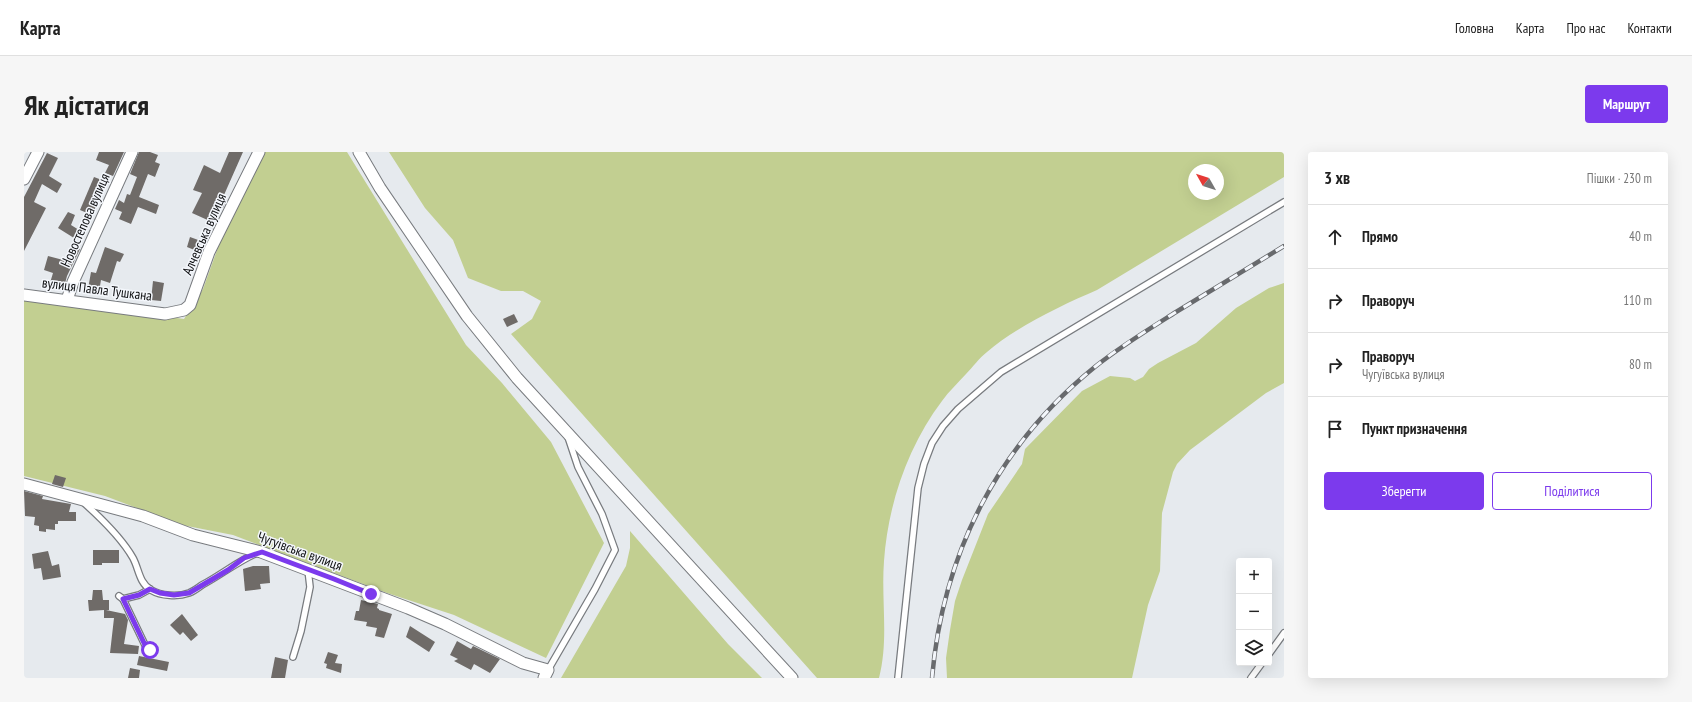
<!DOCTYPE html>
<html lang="uk">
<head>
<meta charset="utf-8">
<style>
  :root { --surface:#fff; --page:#f6f6f6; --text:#222; --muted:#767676; --line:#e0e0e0; --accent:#7c3aed }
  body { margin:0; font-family:"PT Sans Narrow",sans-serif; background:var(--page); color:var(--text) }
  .controls { position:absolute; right:12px; bottom:12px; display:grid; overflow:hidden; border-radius:4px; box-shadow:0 4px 16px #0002 }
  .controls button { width:36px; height:36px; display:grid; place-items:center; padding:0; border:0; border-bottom:1px solid var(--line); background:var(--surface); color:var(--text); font:20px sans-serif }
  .compass { position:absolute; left:1164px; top:12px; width:36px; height:36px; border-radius:50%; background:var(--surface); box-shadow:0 4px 16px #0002; rotate:309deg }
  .stop { position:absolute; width:12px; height:12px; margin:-9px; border:3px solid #7c3aed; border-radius:50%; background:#fff }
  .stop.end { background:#7c3aed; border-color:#fff; box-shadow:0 1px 4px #0008 }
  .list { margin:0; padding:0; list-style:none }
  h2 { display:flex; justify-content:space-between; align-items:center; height:52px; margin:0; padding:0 16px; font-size:17px }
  h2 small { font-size:13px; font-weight:400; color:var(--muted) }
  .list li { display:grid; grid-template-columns:26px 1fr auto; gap:12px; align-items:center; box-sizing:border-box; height:64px; padding:0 16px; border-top:1px solid var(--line) }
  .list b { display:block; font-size:15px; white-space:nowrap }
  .list p { margin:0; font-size:13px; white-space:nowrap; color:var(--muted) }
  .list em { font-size:13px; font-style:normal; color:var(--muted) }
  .actions { display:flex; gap:8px; padding:12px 16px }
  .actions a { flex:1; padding:9px 0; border:1px solid var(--accent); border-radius:4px; text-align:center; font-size:14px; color:var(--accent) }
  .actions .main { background:var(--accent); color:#fff }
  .icon { flex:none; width:22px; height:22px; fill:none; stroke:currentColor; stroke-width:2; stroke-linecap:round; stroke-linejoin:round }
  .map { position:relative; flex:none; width:1260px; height:526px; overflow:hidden; border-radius:4px }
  header { display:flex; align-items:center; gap:24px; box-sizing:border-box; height:56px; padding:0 20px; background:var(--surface); border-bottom:1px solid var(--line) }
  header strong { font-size:19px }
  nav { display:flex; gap:22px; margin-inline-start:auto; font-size:14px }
  .intro { display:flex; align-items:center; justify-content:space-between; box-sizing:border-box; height:96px; padding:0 24px }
  h1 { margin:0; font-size:28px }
  .button { padding:10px 18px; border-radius:4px; background:var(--accent); color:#fff; font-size:14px; font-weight:700 }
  main { display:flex; gap:24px; padding:0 24px }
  aside { flex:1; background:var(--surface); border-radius:4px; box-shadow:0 4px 16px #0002 }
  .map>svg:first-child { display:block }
</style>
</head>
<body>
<header>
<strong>Карта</strong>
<nav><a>Головна</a><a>Карта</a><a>Про нас</a><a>Контакти</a></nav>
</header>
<div class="intro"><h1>Як дістатися</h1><a class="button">Маршрут</a></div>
<main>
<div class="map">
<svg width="1260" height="526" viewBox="0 0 1260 526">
  <rect width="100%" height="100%" fill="#e6eaee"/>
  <g fill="#c2cf91" fill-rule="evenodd">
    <path d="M239,0H323L442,193L478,231L527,290L580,391L522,506L430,463L363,441L209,383L158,373L81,344L0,324V145L160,167L179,137L197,87Z"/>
    <path d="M365,0H1260V25L1073,138C1038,153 992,175 963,200C955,206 949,215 942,222C934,231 925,239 918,249C884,294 864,352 860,409C857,448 865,488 855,526H793L487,182L508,167L517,149L499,139H477L444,126L429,88L401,56ZM1170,18H1194V42H1170Z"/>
    <path d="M1260,131V231L1242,241L1166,298L1153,312L1149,320L1138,361L1136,419L1124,453L1108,526H923L922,506L926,478L931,449L938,428L964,362L998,312L1001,297L1058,239L1086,224L1106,226L1111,229L1119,225L1125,217L1134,211L1172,191L1212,156L1245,136Z"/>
    <path d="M606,379L704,492L738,526H537L602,414L606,396Z"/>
  </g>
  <g fill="#6f6b68">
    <path d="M75,0H100L89,24L81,21L85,13L72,8Z"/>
    <path d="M115,0H126L134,3L131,10L136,12L131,25L124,22L115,45L135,53L132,62L114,55L107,72L95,67L98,60L91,57L95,48L100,51L103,42L106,43L113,25L106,22Z"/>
    <path d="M205,0H219L200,43L203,44L199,56L195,54L188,70L168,61L178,41L169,38L180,13L196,21Z"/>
    <path d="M23,1L34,6L25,24L38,32L33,41L18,32L10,50L22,56L0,99V45Z"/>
    <path d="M70,25L83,30L68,63L56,58Z"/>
    <path d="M44,60L51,63L47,73L55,78L50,86L34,76Z"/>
    <path d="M166,85L177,89L173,99L163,95Z"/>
    <path d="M50,94L56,97L43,124L40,135L26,131L29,121L20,118L24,104L43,109Z"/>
    <path d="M81,95L100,102L96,110L93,109L86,131L77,128L75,140L64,137L67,120L72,121Z"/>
    <path d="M129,129L140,131L137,149L127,148Z"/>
    <path d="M490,162L494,170L483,175L479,167Z"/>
    <path d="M31,323L42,326L39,335L28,332Z"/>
    <path d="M0,339L19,344L18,347L47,352L45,360H52V369H34V372H31V378L22,377V380L15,379V374L10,373L11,365L1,364Z"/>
    <path d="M69,398H95V411H78V413H69Z"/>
    <path d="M24,399L28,414L35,412L37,425L19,428L17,416L10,417L8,402Z"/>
    <path d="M229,414H245L246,431L236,432L237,437L221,439L219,417Z"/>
    <path d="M69,438H78L79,448H85V458H82L101,462L104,468L100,492L115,494L114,502L86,501L90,466H80V458L65,459L64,448H68Z"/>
    <path d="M337,448L354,452L353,456L355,457V458L368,462L360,486L351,484L353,476L342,474L343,470L330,468L332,459H335Z"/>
    <path d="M158,462L174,483L167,489L159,480L156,483L146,473Z"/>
    <path d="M386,474L411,490L405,500L382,485Z"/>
    <path d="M433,489L447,497L449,494L476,507L466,521L450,512L447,518L430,509L434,507L426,503Z"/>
    <path d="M304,500L314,503L311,511L318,512L317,521L302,516L303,512L300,511Z"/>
    <path d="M115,504L145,510L143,519L113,513Z"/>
    <path d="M251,505L264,508L261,526H247Z"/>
    <path d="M106,516L116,518L115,526H104Z"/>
  </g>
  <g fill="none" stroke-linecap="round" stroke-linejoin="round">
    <g stroke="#787b7f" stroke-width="8">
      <g id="service">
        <path d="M59,350C77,366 97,385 109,406C115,417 115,431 127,438C137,444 154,445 165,441C170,439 174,436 178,433C197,423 214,409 233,401"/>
        <path d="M95,444L99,447L121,493L126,498"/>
        <path d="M99,447L115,443L126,437"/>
        <path d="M1245,502L1260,481"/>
        <path d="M269,505L277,479L286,435L284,418"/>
        <path d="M524,518L571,437L591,398L578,362L554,315L544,285"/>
        <path d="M874,526L894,336L900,312L908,291L919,274L934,257L977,220L1260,50"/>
        <path d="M1227,526L1238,511"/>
      </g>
    </g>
    <g stroke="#787b7f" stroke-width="13">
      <g id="minor">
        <path d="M335,0L356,36L443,164L493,226L768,526"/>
        <path d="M0,27L14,0"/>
        <path d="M0,143L141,162L160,158L166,153L185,100L235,0"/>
        <path d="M43,148L49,130L108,0"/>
        <path d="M0,332L119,364L169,383L237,400L384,456L421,472L499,511L524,518L520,526"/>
      </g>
    </g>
    <use href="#service" stroke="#fff" stroke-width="5.5"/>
    <use href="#minor" stroke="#fff" stroke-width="11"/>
    <g stroke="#686a6d" stroke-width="4.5">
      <path id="rail" d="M908,526C919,401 974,293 1072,214C1097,194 1125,177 1152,160C1188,138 1224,116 1260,94"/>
    </g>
    <use href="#rail" stroke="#f4f7fc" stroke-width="3" stroke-dasharray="9" stroke-linecap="butt"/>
  </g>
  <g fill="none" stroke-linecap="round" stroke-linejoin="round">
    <path stroke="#7c3aed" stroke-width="5" d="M126,498L121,493L99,447L115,443L126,437L136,441L150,443L165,441L204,418L220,406L238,400L310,427L347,442"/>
  </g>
  <g text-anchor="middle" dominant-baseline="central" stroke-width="3" stroke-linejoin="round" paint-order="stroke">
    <g font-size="14" fill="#0e0f11" stroke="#f4f7fc">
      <text transform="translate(61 68) rotate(-66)">Новостепова вулиця</text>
      <text transform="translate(180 82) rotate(-66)">Алчевська вулиця</text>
      <text transform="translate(73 137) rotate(7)">вулиця Павла Тушкана</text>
      <text transform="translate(276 399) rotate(20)">Чугуївська вулиця</text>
    </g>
  </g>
</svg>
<div class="controls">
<button>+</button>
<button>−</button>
<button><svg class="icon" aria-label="layers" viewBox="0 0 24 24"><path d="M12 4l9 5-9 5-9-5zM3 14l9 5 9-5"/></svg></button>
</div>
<svg class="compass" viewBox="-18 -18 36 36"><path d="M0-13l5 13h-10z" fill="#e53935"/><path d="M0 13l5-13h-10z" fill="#767676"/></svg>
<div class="stop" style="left:126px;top:498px"></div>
<div class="stop end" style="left:347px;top:442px"></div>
</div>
<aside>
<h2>3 хв<small>Пішки · 230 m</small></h2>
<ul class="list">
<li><svg class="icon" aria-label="ahead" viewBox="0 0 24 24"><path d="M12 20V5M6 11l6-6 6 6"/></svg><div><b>Прямо</b></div><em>40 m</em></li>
<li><svg class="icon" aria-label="right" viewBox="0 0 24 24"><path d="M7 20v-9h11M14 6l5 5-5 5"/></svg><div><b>Праворуч</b></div><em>110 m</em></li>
<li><svg class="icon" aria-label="right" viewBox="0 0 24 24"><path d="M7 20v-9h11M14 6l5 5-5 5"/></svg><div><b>Праворуч</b><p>Чугуївська вулиця</p></div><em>80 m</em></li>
<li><svg class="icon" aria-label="arrive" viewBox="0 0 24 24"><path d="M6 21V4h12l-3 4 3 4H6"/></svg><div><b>Пункт призначення</b></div></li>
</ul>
<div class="actions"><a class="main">Зберегти</a><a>Поділитися</a></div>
</aside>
</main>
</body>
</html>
